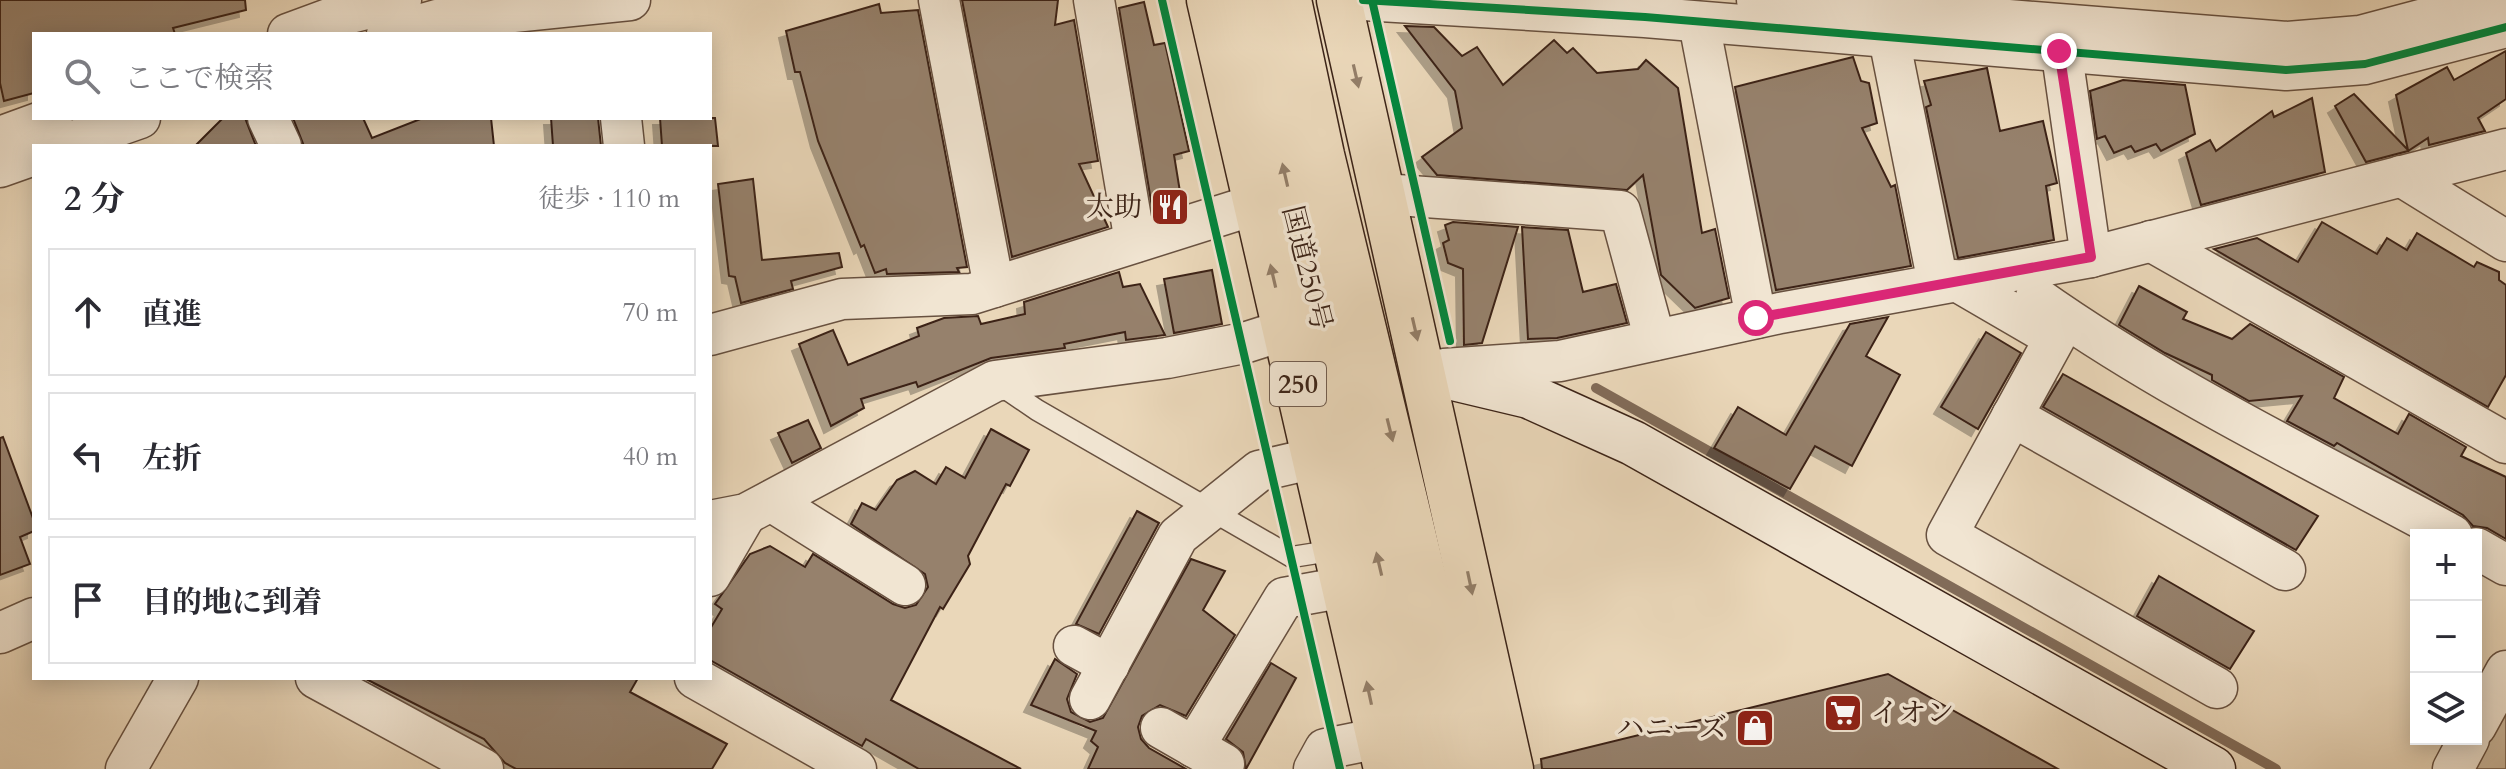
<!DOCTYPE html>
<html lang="ja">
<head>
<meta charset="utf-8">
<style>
  :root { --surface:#fff; --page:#f2f2f3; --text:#2b2b33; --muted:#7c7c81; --line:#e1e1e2 }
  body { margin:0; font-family:Cardo,"Noto Serif JP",serif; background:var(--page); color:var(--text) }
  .controls { position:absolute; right:24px; bottom:24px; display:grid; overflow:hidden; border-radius:0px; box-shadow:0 4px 20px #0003 }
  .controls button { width:72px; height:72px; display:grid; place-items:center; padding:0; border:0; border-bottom:2px solid var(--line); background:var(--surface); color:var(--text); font:40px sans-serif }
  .stop { position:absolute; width:24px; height:24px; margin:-18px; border:6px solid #db2777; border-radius:50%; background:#fff }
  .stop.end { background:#db2777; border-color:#fff; box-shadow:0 2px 8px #0008 }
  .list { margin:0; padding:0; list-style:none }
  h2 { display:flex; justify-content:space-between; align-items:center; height:104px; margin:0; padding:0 32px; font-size:34px }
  h2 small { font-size:26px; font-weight:400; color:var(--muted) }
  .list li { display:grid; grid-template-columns:52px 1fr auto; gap:24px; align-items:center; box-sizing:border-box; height:128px; margin:0 16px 16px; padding:0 16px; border:2px solid var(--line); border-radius:0px }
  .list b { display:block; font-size:30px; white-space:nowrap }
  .list em { font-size:26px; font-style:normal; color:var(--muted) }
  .icon { flex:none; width:44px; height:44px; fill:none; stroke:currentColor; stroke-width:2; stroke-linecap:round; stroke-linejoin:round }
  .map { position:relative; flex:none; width:2506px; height:769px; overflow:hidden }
  .search { position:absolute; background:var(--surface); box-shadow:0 4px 20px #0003; left:32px; top:32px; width:680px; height:88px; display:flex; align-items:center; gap:20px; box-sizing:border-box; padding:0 28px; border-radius:0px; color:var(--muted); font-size:30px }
  .panel { position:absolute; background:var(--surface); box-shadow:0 4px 20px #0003; left:32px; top:144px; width:680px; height:536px; border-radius:0px }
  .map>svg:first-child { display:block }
</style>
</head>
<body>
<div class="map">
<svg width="2506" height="769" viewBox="0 0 2506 769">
  <defs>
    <filter id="shadow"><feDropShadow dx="-7" dy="7" stdDeviation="0" flood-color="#0004"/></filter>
  </defs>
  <rect width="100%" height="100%" fill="#ead7b9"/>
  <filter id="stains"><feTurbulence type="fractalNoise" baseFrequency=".0025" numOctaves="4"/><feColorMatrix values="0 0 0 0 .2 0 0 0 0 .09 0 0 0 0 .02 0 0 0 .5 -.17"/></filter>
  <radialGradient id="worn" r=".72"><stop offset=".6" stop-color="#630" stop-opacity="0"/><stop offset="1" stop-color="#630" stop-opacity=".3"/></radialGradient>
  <path fill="#ccb99e" stroke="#846e5b" stroke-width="2" d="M2506,689V769H2461Z"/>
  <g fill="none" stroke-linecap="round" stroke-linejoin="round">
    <path stroke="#816b58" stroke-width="10" d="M1596,388L2276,769"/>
  </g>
  <g fill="#96816c" stroke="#3c2418" stroke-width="2" filter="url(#shadow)">
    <path d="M0,0H245L246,10L173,28L175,34H34V93L4,101L0,83Z"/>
    <path d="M962,0H1058L1055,25L1074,20L1098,161L1079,164L1108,227L1012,257Z"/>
    <path d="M1144,2L1154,45L1165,43L1189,151L1174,155L1182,204L1153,213L1119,8Z"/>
    <path d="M879,4L881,13L918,10L967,267L957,268L959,272L887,274L886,269L875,273L864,245L861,247L818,141L800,72H795L786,31Z"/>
    <path d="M1405,26L1434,27L1462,56L1477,47L1503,85L1554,40L1567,53L1573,48L1597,73L1638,69L1646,60L1678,88L1702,233L1715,229L1729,298L1695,308L1661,275L1643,175L1627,190L1437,175L1422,157L1462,128L1455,91Z"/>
    <path d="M2506,51V99L2478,118L2485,131L2429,145L2428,138L2408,151L2366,162L2335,106L2354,94L2408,150L2396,95L2447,67L2454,80Z"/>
    <path d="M1853,57L1861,81L1869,83L1877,123L1862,128L1891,187L1895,185L1911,266L1776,290L1735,87Z"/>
    <path d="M1987,68L2000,131L2043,121L2057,183L2046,186L2054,240L1958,258L1926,107L1931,105L1924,81Z"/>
    <path d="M2123,80L2185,85L2195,134L2161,151L2156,144L2135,152L2131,146L2114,153L2105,136L2097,139L2090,91Z"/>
    <path d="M2312,98L2325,172L2201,205L2186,153L2210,140L2216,151L2272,111L2274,117Z"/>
    <path d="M223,118H245L256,146H195Z"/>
    <path d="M293,118H363L372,138L423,118H491L494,146H304Z"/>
    <path d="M551,118H598L601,146H553Z"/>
    <path d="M660,118H715L718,146H662Z"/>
    <path d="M753,179L762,260L839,253L842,267L791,281L793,289L741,303L735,277L729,276L718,184Z"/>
    <path d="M1453,222L1518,227L1482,343L1464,345L1463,269L1448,263L1443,243L1449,240L1445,225Z"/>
    <path d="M2322,222L2377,254L2387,238L2407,250L2417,233L2474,267L2477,262L2499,272V280L2506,285V375L2488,407L2214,249L2257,238L2298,262Z"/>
    <path d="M1522,227L1568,230L1583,292L1616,284L1627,323L1557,338L1528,339Z"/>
    <path d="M1212,270L1222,324L1174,333L1164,279Z"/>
    <path d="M1119,272L1123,287L1140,284L1165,335L1126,340L1125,332L1064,344L1065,348L991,358L918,387L916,382L861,399L864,408L831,426L799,344L833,330L848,365L919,336L917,328L944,318L978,316L981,324L1025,314L1024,302Z"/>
    <path d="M2139,286L2187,312L2183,319L2232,339L2250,324L2344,377L2334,398L2398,434L2409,414L2466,447L2461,456L2506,477V539L2487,528L2473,526L2463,515L2337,443L2334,446L2287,421L2302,396L2249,401L2212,380V375L2165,353L2119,325Z"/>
    <path d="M1888,317L1866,356L1900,375L1852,466L1815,446L1790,489L1714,448L1738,407L1786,435L1850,324Z"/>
    <path d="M1986,332L2021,353L1978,429L1941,407Z"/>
    <path d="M2063,374L2318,516L2296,550L2043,407Z"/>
    <path d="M808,420L821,448L792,463L778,433Z"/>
    <path d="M991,429L1029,450L1010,486L1006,484L968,556L970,564L943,609L940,607L891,700L1021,769H919L866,739L862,746L710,660V629L722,609L715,604L750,554L770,546L805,567L813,554L893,604L905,608L916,605L928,587L925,574L851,524L862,503L876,510L897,480L915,471L936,484L946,467L965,478Z"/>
    <path d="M3,437L34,521V531L20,537L30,564L0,575V438Z"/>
    <path d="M1137,511L1159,523L1099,634L1076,624Z"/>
    <path d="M1191,559L1225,571L1203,610L1235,635L1186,716L1160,705L1142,716L1138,727L1141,739L1149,748L1186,769H1088L1098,747L1091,741L1096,731L1031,705L1055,659L1077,674L1067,699L1071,712L1090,722L1103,718Z"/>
    <path d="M2159,576L2254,631L2230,669L2137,616Z"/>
    <path d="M1271,663L1296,678L1246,769L1243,752L1226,739Z"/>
    <path d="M1888,674L2058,769H1542L1541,759Z"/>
    <path d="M364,678H638L630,692L727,744L712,769H516L505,763L484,739Z"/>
  </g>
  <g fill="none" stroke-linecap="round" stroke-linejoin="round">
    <g stroke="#685140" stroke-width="23">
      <path id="lane" d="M996,382L1037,410L1292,557L1336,550"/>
    </g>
    <g stroke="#685140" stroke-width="43">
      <g id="street">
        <path d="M939,0L994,287"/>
        <path d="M1094,0L1135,242"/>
        <path d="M1363,0L1645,17L2286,70L2365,64L2506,27"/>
        <path d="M1757,0L2286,42L2360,36L2496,0"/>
        <path d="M1699,23L1756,318"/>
        <path d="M2058,27L2091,257"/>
        <path d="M288,34L334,17L401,0"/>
        <path d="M387,34L437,20L630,0"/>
        <path d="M1889,38L1938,283"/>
        <path d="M268,118L281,146"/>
        <path d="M621,118L624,146"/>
        <path d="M0,137L52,118"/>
        <path d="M60,146L140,118"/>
        <path d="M0,167L34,155"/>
        <path d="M2401,176L2506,241"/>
        <path d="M1383,194L1620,211L1655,340"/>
        <path d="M2151,241L2506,443"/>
        <path d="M1955,280L2055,338L1947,535L2217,688"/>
        <path d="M2036,297C2166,389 2312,459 2452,535"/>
        <path d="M710,335L842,299L972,294L1257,204"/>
        <path d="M1444,369L1560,361L1780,313L2091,257L2506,149"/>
        <path d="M2012,416L2285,570"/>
        <path d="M771,501L905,585"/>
        <path d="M710,521L746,514L995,381L1167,358L1244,343L1285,330"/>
        <path d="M2476,548L2506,565"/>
        <path d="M710,576L746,514"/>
        <path d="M0,633L34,618"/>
        <path d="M1074,646L1109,665"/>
        <path d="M316,678L483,769"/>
        <path d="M695,678L856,769"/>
        <path d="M1090,699L1178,536L1259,471L1315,458"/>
        <path d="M2476,726L2506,671"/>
        <path d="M1161,728L1224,764"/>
        <path d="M1194,747L1284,598L1345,587"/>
        <path d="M126,769L178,678"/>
        <path d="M1314,769L1325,749L1379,738"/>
        <path d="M2453,769L2469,739"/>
      </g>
    </g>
    <g stroke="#3c2418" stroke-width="47">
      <path id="secondary" d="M1424,371L1529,396L1633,443L2213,769"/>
    </g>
    <g stroke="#3c2418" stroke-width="47">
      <g id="highway">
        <path d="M1209,0L1386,769"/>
        <path d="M1245,0L1427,769"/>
        <path d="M1289,0L1322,155L1470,769"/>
        <path d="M1339,0L1511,769"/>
      </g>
    </g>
    <use href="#lane" stroke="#f1e5d2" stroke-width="20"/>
    <use href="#street" stroke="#f1e5d2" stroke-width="40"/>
    <use href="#secondary" stroke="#f1e5d2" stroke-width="44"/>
    <use href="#highway" stroke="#ead7b9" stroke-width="44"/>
    <g stroke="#f1e5d2" stroke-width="13">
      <g id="cycleway">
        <path d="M1162,0L1340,769"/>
        <path d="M1363,0L1645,17L2286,70L2365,64L2506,27"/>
        <path d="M1372,0L1450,341"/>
      </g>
    </g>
    <use href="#cycleway" stroke="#00873e" stroke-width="8"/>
  </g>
  <defs><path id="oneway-solid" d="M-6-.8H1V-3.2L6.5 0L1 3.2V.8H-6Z" transform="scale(2)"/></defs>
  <g fill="#937e68">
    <use href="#oneway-solid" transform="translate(1356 76) rotate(77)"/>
    <use href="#oneway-solid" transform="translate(1285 175) rotate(-103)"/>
    <use href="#oneway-solid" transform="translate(1273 276) rotate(-103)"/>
    <use href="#oneway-solid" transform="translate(1415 329) rotate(77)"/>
    <use href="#oneway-solid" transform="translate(1390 430) rotate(76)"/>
    <use href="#oneway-solid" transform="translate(1379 564) rotate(-103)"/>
    <use href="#oneway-solid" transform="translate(1470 583) rotate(78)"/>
    <use href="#oneway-solid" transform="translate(1369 693) rotate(-102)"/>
  </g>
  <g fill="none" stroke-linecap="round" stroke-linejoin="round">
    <path stroke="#db2777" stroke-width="10" d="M1756,318L2091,257L2059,51"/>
  </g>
  <defs>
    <g id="restaurant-square" transform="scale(2)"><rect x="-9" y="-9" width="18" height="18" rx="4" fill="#8f2418" stroke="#f1e5d2"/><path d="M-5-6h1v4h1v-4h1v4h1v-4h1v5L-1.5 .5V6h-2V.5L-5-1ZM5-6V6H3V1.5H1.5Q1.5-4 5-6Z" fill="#fff"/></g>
    <g id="supermarket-square" transform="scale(2)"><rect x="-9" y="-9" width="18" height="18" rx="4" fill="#8f2418" stroke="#f1e5d2"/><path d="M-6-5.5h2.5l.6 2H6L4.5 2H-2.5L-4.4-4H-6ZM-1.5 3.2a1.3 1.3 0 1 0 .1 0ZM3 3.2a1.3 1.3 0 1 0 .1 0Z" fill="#fff"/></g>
    <g id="shop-square" transform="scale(2)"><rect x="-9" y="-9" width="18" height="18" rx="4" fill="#8f2418" stroke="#f1e5d2"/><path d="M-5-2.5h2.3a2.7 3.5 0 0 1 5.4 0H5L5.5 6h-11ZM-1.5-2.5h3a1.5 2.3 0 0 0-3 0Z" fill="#fff"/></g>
  </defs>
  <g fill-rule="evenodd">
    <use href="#restaurant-square" x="1170" y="207"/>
    <use href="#supermarket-square" x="1843" y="713"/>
    <use href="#shop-square" x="1755" y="728"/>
  </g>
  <g text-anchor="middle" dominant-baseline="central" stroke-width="7" stroke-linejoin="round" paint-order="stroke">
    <rect fill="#f1e5d2" stroke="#725e50" stroke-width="2" x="1270" y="362" width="56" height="44" rx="6"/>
    <g font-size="26" font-weight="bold" fill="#3c2418">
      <text x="1298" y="384">250</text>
    </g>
    <g font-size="28" fill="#3c2418" stroke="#f1e5d2" text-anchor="end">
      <text x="1142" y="207">太助</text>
      <text x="1871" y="713" text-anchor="start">イオン</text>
      <text x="1727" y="728">ハニーズ</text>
    </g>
    <g font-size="28" fill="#3c2418" stroke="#f1e5d2">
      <text transform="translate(1307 268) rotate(76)">国道250号</text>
    </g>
  </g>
  <rect width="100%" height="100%" filter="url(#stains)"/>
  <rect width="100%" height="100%" fill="url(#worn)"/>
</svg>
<div class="controls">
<button>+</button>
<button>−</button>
<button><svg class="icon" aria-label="layers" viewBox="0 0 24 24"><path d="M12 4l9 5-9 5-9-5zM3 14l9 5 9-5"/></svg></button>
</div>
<div class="stop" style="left:1756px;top:318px"></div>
<div class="stop end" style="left:2059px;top:51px"></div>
<div class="search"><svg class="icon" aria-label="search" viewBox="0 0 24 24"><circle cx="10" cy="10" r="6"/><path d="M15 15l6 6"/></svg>ここで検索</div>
<section class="panel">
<h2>2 分<small>徒歩 · 110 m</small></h2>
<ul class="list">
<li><svg class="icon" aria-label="ahead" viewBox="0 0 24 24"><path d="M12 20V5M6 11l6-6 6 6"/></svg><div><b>直進</b></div><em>70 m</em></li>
<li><svg class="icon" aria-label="left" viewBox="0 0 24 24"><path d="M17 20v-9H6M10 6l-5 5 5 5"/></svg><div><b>左折</b></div><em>40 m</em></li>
<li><svg class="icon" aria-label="arrive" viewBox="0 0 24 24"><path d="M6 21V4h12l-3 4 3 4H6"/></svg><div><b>目的地に到着</b></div></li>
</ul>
</section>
</div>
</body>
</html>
